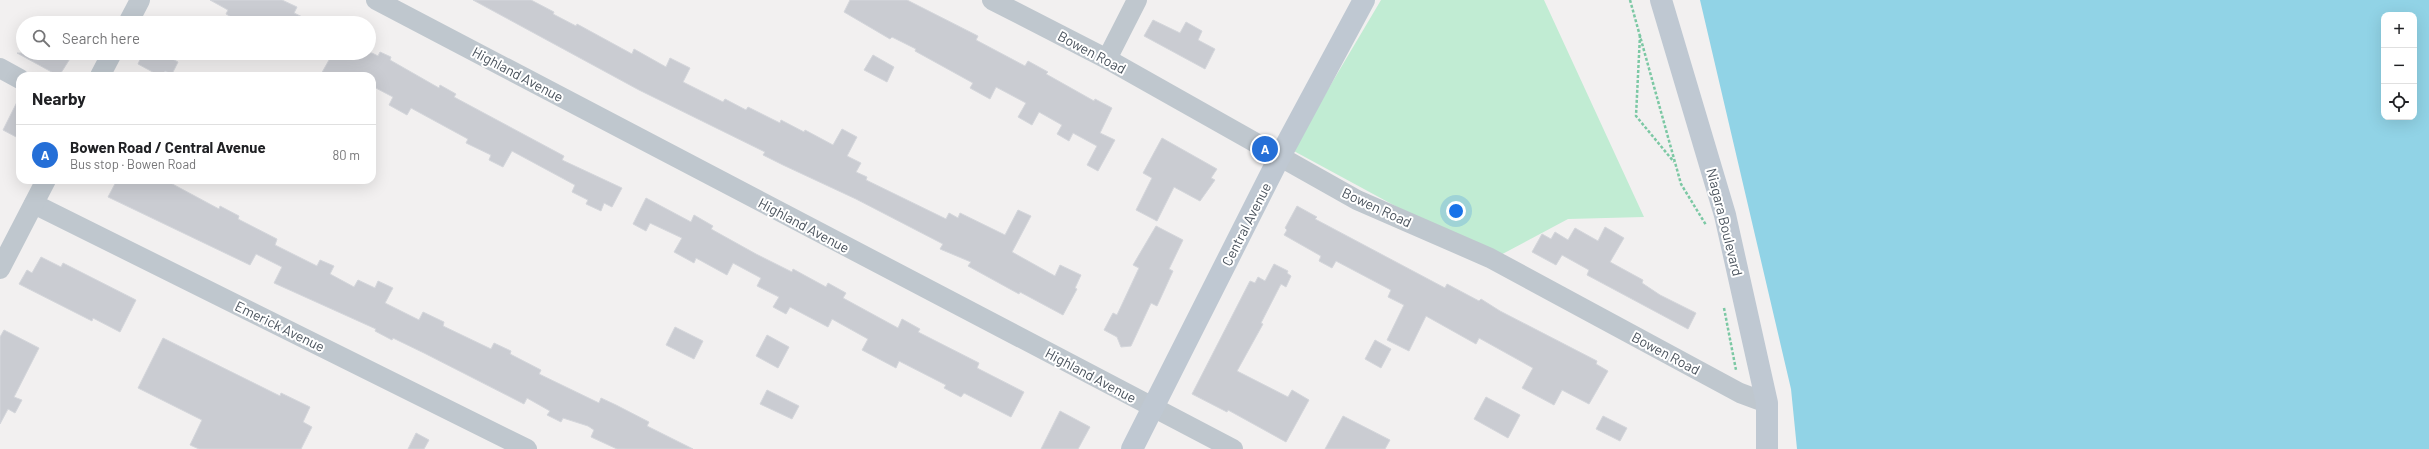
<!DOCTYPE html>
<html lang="en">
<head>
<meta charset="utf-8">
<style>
  :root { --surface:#fff; --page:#f6f6f6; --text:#202124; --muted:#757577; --line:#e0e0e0; --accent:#256fd7 }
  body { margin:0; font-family:Barlow,sans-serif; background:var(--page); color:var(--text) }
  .controls { position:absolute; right:12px; top:12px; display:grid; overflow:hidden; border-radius:8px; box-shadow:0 4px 16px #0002 }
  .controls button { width:36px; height:36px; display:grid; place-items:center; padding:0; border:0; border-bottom:1px solid var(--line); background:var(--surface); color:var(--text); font:20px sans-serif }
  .you { position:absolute; left:1456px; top:211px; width:14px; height:14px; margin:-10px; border:3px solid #fff; border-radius:50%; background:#1a73e8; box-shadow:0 0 0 6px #1a73e833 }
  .badge { display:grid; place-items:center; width:26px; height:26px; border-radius:50%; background:var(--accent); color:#fff; font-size:13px; font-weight:700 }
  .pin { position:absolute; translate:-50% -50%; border:2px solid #fff; box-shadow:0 1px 4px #0006 }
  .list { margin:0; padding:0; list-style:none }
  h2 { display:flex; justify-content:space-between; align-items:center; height:52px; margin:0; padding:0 16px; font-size:17px }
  h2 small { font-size:13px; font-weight:400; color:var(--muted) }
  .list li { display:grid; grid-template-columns:26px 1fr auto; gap:12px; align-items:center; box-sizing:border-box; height:60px; padding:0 16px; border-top:1px solid var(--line) }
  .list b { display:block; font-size:15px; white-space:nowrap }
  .list p { margin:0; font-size:13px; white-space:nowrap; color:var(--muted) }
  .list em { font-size:13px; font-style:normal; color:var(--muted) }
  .icon { flex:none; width:22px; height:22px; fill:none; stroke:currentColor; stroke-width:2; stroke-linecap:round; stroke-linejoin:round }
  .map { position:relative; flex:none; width:2429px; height:449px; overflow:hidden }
  .search { position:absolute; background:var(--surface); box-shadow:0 4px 16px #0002; left:16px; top:16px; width:360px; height:44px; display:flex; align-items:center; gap:10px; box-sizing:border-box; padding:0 14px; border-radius:22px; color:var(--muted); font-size:15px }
  .panel { position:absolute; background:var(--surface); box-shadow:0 4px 16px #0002; left:16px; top:72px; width:360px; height:112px; border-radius:12px }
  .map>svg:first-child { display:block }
</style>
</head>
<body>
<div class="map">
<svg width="2429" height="449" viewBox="0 0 2429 449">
  <rect width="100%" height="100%" fill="#f2f0f0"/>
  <path fill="#c1ecd3" d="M1381,0H1544L1644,217L1568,219L1493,259L1292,150Z"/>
  <path fill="#91d3e6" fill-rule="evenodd" d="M1700,0H2429V449H1797L1791,389ZM2384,15H2414V117H2384Z"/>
  <g fill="#caccd2" stroke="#d4d6db">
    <path d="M210,0H282L297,7L294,13L315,23H242L226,14L228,10Z"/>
    <path d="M473,0H531L554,12L553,14L576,26L577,24L632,54L634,49L666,67L670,58L690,68L683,82L723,102L725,99L746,110L748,107L780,123L781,120L804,132L805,130L833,145L842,129L857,137L847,156L861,163L856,172L867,177L866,180L946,219L949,213L958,218L960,213L1005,235L1018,210L1031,216L1012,252L1055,276L1060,265L1081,275L1075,288L1077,289L1063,315L1020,292L1019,294L968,266L971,262L940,249L943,244L856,199L783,165L763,155L765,152L639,90Z"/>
    <path d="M850,0H907L978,36L976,40L1025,66L1028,61L1048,72L1046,74L1094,101L1095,99L1112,108L1100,133L1115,140L1098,171L1087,165L1097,146L1073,133L1069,141L1057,134L1062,125L1039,112L1032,125L1018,117L1026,103L996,87L990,99L970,88L973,83L915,51L916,49L892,37L890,39L844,12Z"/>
    <path d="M1153,20L1180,33L1186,22L1202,31L1198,40L1215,49L1205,69L1144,36Z"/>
    <path d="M380,52L391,57L390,60L439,88L440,85L456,94L454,97L564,156L562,160L622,188L612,207L604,203L601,211L586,204L588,200L572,192L575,185L512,151L503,167L489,160L491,155L466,143L468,139L411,108L407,115L389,105L393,97L372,86V76H320L333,53H372L378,56Z"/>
    <path d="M17,53H63L71,57L59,76Z"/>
    <path d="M143,53H161L178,62L172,74L165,71L160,76L138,64Z"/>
    <path d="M873,55L894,67L887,82L864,70Z"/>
    <path d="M20,96V139L3,130Z"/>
    <path d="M1162,138L1217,169L1211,178L1215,180L1200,201L1174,187L1157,221L1136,210L1152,178L1143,173Z"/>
    <path d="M117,180H165L219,209L220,206L239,216L238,219L277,239L275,245L317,266L320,260L334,266L330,274L354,287L358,280L375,288L378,281L393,288L385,303L419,320L423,312L444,322L443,326L491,349L494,343L511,351L510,354L541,370L539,374L599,403L601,398L616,405L649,422L647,426L693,449H617L591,437L594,430L588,426L563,418L561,422L547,415L550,411L527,398L524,404L424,353L393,338L392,340L375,331L376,329L274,283L282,267L256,254L250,265L108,197Z"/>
    <path d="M646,198L691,222L694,215L713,226L711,229L756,254L792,272L793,269L826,287L828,283L846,293L843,298L898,328L902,319L920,329L918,332L979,363L977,368L1024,392L1011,417L964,393L961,397L944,388L946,385L899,361L896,368L862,350L868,339L832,319L828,327L790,307L786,314L773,307L779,297L757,286L761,278L733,263L727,275L696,258L694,263L674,252L682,238L650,223L646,231L633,224Z"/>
    <path d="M1297,206L1317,217L1315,219L1445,288L1447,284L1479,301L1481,299L1500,311L1597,361L1596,364L1608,371L1589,404L1562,390L1554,405L1522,388L1533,368L1479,338L1476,344L1426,316L1409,351L1387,340L1404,305L1388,297L1391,290L1336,261L1332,268L1319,261L1321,256L1284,235L1287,230L1285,228Z"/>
    <path d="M1156,226L1183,240L1169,269L1173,271L1157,306L1151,303L1131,346L1121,347L1117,337L1104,330L1113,313L1117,315L1139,268L1133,265Z"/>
    <path d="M1605,227L1624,238L1610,262L1643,280L1642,283L1660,295L1696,313L1688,329L1587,275L1589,270L1562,255L1556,265L1532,252L1542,234L1551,239L1555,232L1568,240L1575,228L1598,241Z"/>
    <path d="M41,257L61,267L63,263L136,300L120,332L93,318L92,321L19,284L27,270L32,273Z"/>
    <path d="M1274,264L1288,271L1287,273L1291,276L1286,287L1281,284L1261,323L1263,324L1237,371L1288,397L1292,390L1309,400L1286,442L1228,410L1227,412L1192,394L1250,281L1255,283L1258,277L1265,281Z"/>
    <path d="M675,327L703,341L694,359L666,345Z"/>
    <path d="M4,330L39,348L14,397L22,400L15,413L8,409L0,424V337Z"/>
    <path d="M767,335L789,347L778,368L756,356Z"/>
    <path d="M163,338L280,396L281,393L310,407L303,422L312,427L301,449H199L190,445L202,420L138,388Z"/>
    <path d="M1375,340L1391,349L1381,368L1365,359Z"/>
    <path d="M767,390L799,406L792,419L760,404Z"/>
    <path d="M1486,397L1520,415L1508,438L1474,419Z"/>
    <path d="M1060,411L1090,427L1078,449H1041Z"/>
    <path d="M1343,416L1390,440L1385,449H1325Z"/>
    <path d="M1603,416L1627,428L1620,441L1596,429Z"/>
    <path d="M416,433L429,440L424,449H408Z"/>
  </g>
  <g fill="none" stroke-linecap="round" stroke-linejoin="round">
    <g stroke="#7cc8a4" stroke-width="2.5" stroke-dasharray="3 2" stroke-linecap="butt">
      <path d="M1630,0L1681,184L1706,225"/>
      <path d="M1640,35L1636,116L1674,162"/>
      <path d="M1724,308L1736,370"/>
    </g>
    <g stroke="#bfc7ce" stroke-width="20">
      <path d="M376,0L1233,449"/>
      <path d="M992,0L1107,59L1357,200L1490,258L1740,393L1767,403"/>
      <path d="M128,23L140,0"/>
      <path d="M1107,59L1137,0"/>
      <path d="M0,68L20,79"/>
      <path d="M100,76L112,53"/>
      <path d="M34,204L527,449"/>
      <path d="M0,269L46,180"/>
    </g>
    <g stroke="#bfc8d2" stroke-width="22">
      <path d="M1661,0L1725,215L1767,403V449"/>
      <path d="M1132,449L1279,158L1364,0"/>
    </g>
  </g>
  <g text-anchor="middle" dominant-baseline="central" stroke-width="4" stroke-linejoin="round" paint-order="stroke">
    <g font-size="14" fill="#49525c" stroke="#fff">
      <text transform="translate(1092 52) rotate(28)">Bowen Road</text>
      <text transform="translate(518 74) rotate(28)">Highland Avenue</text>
      <text transform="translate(1377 207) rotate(25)">Bowen Road</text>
      <text transform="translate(1725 222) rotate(76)">Niagara Boulevard</text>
      <text transform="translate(1246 224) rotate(-63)">Central Avenue</text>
      <text transform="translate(804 225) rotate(28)">Highland Avenue</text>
      <text transform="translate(280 326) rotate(26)">Emerick Avenue</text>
      <text transform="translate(1666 353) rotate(28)">Bowen Road</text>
      <text transform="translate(1091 375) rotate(28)">Highland Avenue</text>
    </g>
  </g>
</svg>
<div class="controls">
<button>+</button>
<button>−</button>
<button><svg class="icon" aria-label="locate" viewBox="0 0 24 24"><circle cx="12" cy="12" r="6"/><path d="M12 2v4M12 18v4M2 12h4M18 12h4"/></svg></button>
</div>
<div class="you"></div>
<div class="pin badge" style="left:1265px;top:149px">A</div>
<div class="search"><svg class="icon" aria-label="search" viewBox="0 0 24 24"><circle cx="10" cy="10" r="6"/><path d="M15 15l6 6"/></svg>Search here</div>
<section class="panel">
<h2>Nearby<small></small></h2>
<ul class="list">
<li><span class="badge">A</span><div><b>Bowen Road / Central Avenue</b><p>Bus stop · Bowen Road</p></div><em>80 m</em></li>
</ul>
</section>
</div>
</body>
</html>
